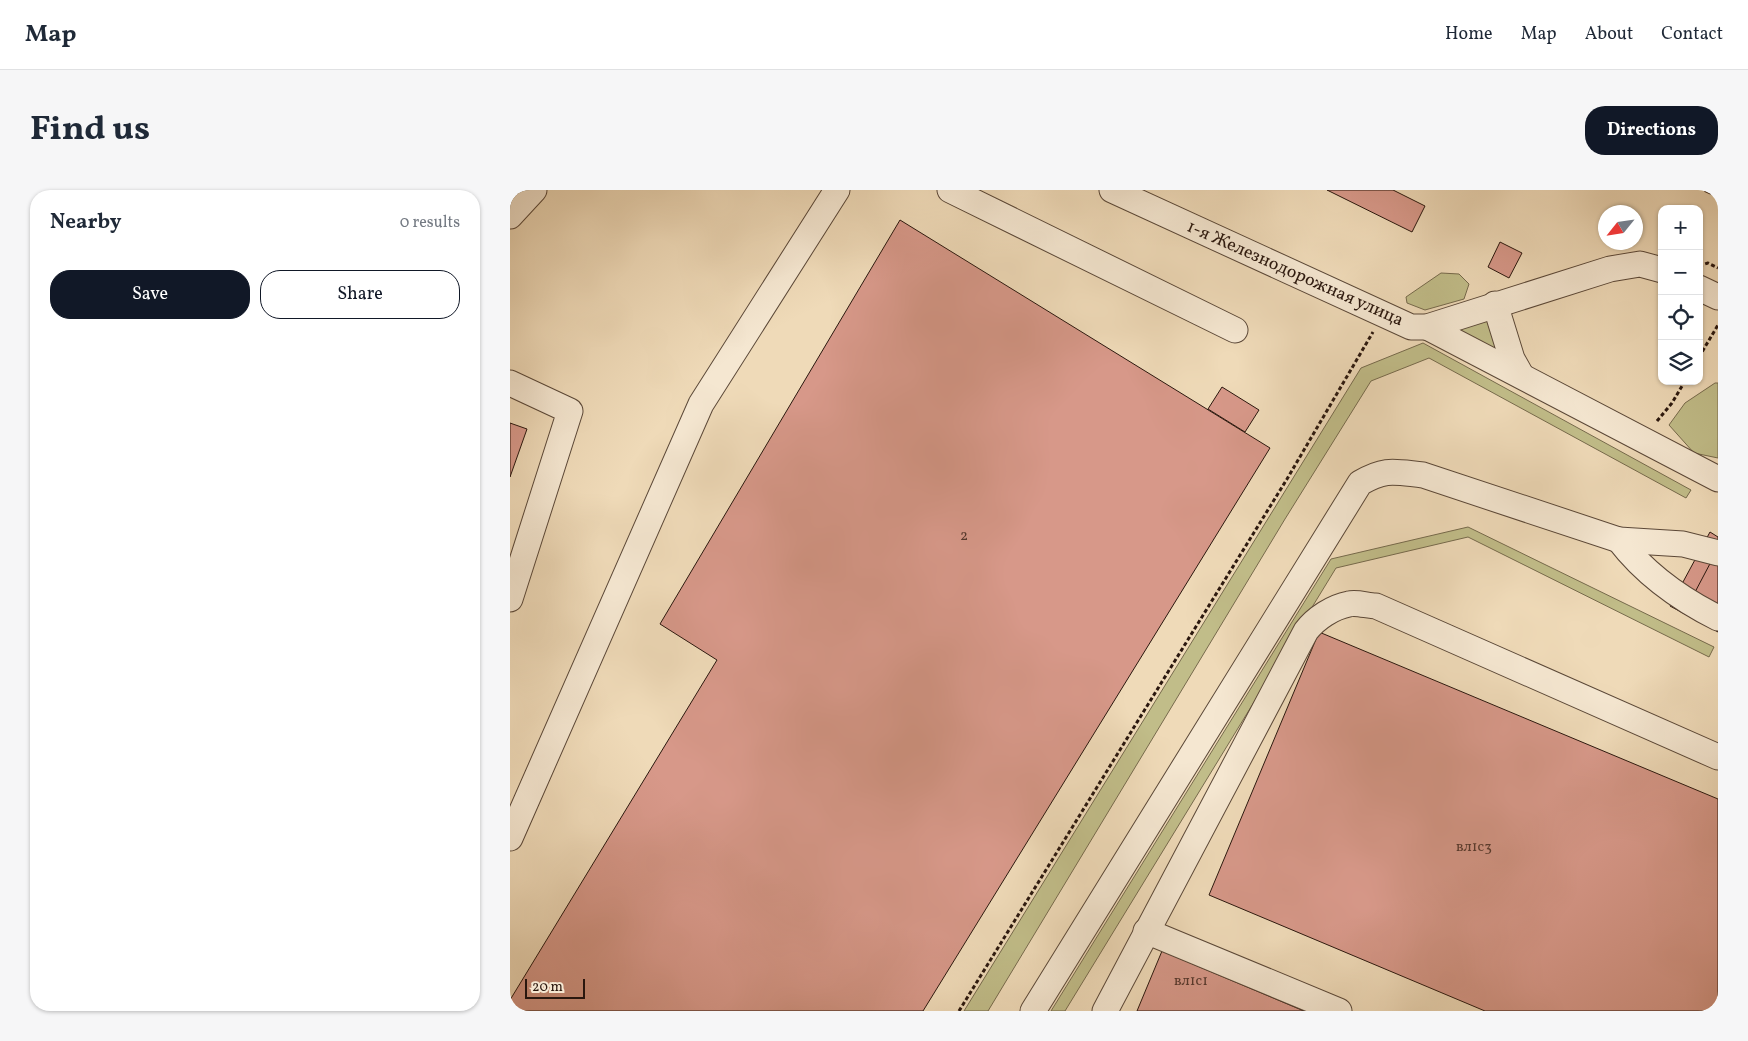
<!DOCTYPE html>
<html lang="en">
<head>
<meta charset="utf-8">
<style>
  :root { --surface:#fff; --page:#f6f6f7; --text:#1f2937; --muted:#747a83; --line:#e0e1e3; --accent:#111827 }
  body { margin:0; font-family:Vollkorn,serif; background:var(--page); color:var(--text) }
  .controls { position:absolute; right:15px; top:15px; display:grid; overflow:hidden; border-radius:10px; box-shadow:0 1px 4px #0004 }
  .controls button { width:45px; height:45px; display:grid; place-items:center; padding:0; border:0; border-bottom:1px solid var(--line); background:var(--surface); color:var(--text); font:25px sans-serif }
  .compass { position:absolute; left:1088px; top:15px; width:45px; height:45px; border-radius:50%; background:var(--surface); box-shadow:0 1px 4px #0004; rotate:240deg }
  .scale { position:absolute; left:15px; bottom:12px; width:60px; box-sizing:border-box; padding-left:5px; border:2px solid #2a170e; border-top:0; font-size:14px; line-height:18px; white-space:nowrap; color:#2a170e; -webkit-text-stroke:4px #f5e7d1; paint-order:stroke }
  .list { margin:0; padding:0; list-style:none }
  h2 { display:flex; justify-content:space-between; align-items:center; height:65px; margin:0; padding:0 20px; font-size:21px }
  h2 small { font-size:16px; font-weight:400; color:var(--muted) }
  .actions { display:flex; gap:10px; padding:15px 20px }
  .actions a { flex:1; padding:11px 0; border:1px solid var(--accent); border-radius:20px; text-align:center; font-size:18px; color:var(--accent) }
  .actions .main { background:var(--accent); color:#fff }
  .icon { flex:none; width:28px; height:28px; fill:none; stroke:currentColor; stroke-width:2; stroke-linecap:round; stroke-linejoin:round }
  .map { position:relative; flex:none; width:1208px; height:821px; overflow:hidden; border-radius:20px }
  header { display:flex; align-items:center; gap:30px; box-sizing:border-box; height:70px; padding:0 25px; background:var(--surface); border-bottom:1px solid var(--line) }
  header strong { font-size:24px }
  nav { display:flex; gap:28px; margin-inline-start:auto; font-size:18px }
  .intro { display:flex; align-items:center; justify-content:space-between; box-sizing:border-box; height:120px; padding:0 30px }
  h1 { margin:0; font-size:35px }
  .button { padding:12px 22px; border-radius:20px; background:var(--accent); color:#fff; font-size:18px; font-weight:700 }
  main { display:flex; gap:30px; padding:0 30px }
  aside { flex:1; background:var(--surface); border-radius:20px; box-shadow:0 1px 4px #0004 }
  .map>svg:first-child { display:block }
</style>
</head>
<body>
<header>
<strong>Map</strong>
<nav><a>Home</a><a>Map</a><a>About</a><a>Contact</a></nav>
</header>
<div class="intro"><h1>Find us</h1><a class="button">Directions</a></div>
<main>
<aside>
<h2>Nearby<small>0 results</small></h2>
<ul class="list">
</ul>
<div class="actions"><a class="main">Save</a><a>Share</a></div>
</aside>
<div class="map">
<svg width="1208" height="821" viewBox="0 0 1208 821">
  <rect width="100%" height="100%" fill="#efdab8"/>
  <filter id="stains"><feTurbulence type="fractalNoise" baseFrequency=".004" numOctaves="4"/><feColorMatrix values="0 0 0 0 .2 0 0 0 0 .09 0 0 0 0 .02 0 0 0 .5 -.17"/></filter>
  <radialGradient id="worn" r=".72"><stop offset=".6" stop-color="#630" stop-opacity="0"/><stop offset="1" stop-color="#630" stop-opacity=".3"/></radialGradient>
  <g fill="#c1bd89" stroke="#766a4c">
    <path d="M931,83L949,84L959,94L954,109L915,120L897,113L896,107Z"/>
    <path d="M980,125L995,171L941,143Z"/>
    <path d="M913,153L1181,300L1176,308L919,168L861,191L775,329L478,821H454L851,178Z"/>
    <path d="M1205,193H1208V268L1184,263L1159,235L1175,213Z"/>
    <path d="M958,337L1204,457L1199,467L958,347L826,378L555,821H541L821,369Z"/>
  </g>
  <g fill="#d79889" stroke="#2a170e">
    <path d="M817,0H883L915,16L902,42Z"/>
    <path d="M390,30L760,258L413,821H0V810L207,470L150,434Z"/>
    <path d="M990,52L1012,63L999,88L978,77Z"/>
    <path d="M712,197L749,220L735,242L698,219Z"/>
    <path d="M0,233L17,239L0,287Z"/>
    <path d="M1200,342L1208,347V442L1160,416Z"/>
    <path d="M1203,368L1208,370V416L1184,404Z"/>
    <path d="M809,442L1208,609V821H975L699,705Z"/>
    <path d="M652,761L794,821H627Z"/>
  </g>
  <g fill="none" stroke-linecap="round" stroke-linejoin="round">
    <g stroke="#5b4838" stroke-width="27">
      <g id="minor">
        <path d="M440,0L725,140"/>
        <path d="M602,0L901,137H917L1100,79L1130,74L1152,80"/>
        <path d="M0,26L24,0"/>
        <path d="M1189,98L1208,107"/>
        <path d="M985,114L1002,169L1011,185"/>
        <path d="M917,137L1208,289"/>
        <path d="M0,193L60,221L0,409"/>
        <path d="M1109,350C1135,384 1170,409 1208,428"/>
        <path d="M0,648L191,214L327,0"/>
        <path d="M636,741L829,821"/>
        <path d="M523,821L850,293C876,278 884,282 913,285L1109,350L1173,354L1208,363"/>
        <path d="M595,821L796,441C806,428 823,417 839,414C847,412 858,416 866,416L1208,567"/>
      </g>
    </g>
    <g stroke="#2a170e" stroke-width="3" stroke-dasharray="4 2.5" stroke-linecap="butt">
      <path d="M1189,76L1198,73L1208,78"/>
      <path d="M1189,167L1208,135"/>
      <path d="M1147,231L1162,213L1175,191"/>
      <path d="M449,821L777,289L863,142"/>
    </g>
    <use href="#minor" stroke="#f5e7d1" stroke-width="25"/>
    <path stroke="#2a170e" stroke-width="4" stroke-dasharray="9 9" stroke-linecap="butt" d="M1195,0L1208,6"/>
  </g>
  <g text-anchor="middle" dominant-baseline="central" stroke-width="4" stroke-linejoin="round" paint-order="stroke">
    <g font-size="15" fill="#55372d">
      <text x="454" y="346">2</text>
      <text x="964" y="657">вл1с3</text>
      <text x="681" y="791">вл1с1</text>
    </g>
    <g font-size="18" fill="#2a170e" stroke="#f5e7d1">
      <text transform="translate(785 84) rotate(24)">1-я Железнодорожная улица</text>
    </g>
  </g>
  <rect width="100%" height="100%" filter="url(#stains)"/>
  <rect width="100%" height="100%" fill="url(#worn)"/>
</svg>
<div class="controls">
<button>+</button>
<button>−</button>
<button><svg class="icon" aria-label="locate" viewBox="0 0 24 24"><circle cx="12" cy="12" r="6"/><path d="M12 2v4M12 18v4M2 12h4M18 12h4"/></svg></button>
<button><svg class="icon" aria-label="layers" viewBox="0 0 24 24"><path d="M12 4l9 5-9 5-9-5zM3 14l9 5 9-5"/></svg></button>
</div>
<svg class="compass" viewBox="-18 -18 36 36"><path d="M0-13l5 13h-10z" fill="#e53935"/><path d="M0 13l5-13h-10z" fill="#747a83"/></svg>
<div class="scale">20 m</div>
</div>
</main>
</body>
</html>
